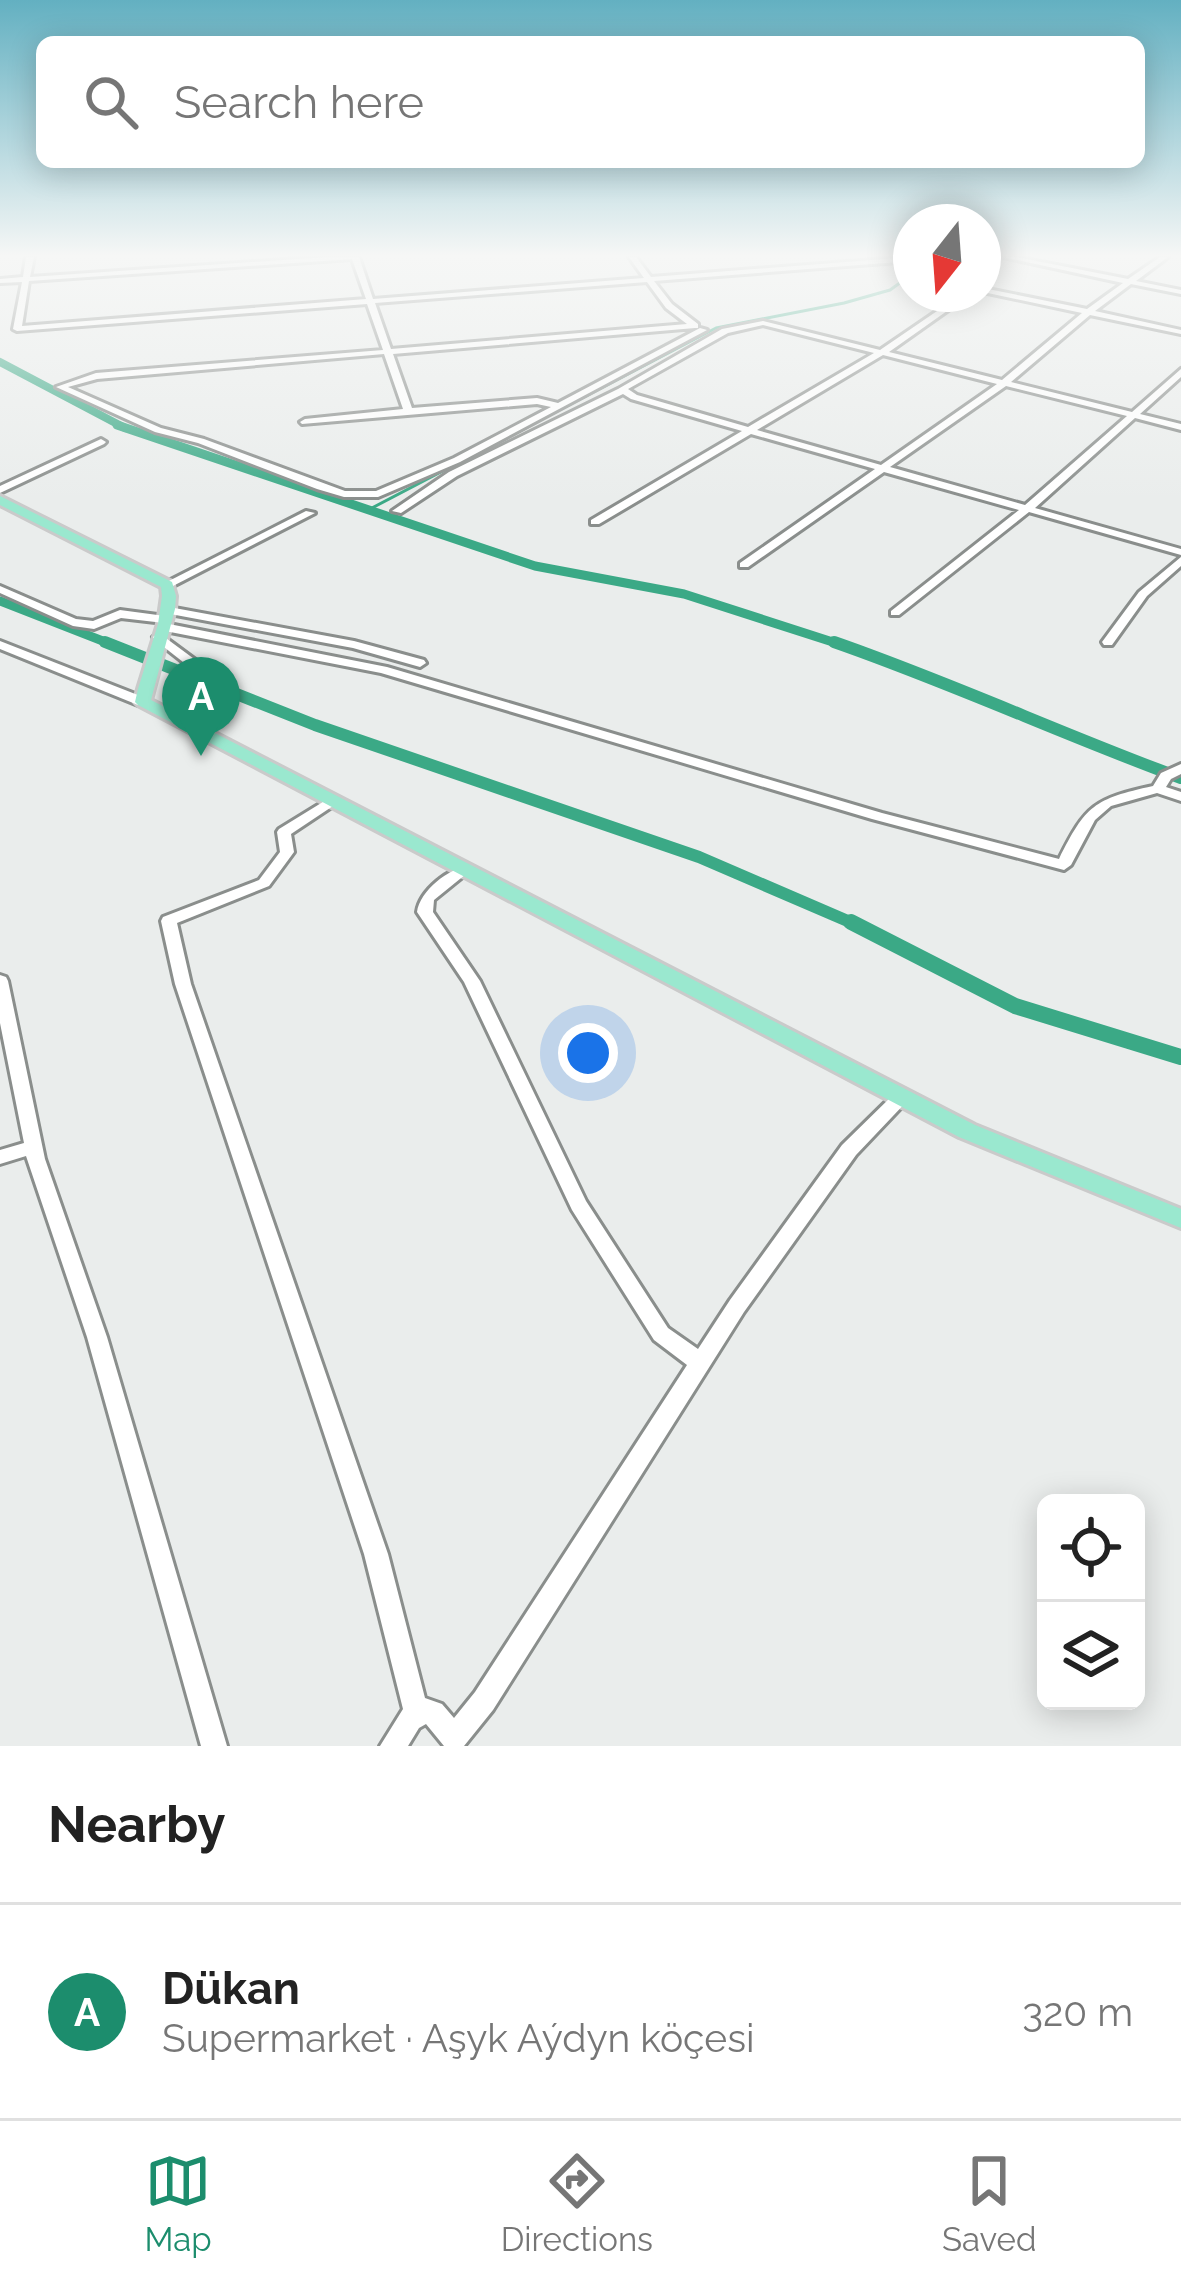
<!DOCTYPE html>
<html lang="en">
<head>
<meta charset="utf-8">
<style>
  :root { --surface:#fff; --page:#f6f6f6; --text:#222; --muted:#767676; --line:#e0e0e0; --accent:#1c8d6d }
  body { margin:0; font-family:Raleway,sans-serif; background:var(--page); color:var(--text) }
  .controls { position:absolute; right:36px; bottom:36px; display:grid; overflow:hidden; border-radius:18px; box-shadow:0 6px 30px #0003 }
  .controls button { width:108px; height:108px; display:grid; place-items:center; padding:0; border:0; border-bottom:3px solid var(--line); background:var(--surface); color:var(--text); font:60px sans-serif }
  .compass { position:absolute; left:893px; top:204px; width:108px; height:108px; border-radius:50%; background:var(--surface); box-shadow:0 6px 30px #0003; rotate:197deg }
  .you { position:absolute; left:588px; top:1053px; width:42px; height:42px; margin:-30px; border:9px solid #fff; border-radius:50%; background:#1a73e8; box-shadow:0 0 0 18px #1a73e833 }
  .badge { display:grid; place-items:center; width:78px; height:78px; border-radius:50%; background:var(--accent); color:#fff; font-size:39px; font-weight:700 }
  .pin { position:absolute; translate:-50% -99px; filter:drop-shadow(0 3px 6px #0008) }
  .pin::after { content:''; position:absolute; top:63px; width:42px; height:36px; background:inherit; clip-path:polygon(0 0,100% 0,50% 100%) }
  .list { margin:0; padding:0; list-style:none }
  h2 { display:flex; justify-content:space-between; align-items:center; height:156px; margin:0; padding:0 48px; font-size:51px }
  h2 small { font-size:39px; font-weight:400; color:var(--muted) }
  .list li { display:grid; grid-template-columns:78px 1fr auto; gap:36px; align-items:center; box-sizing:border-box; height:216px; padding:0 48px; border-top:3px solid var(--line) }
  .list b { display:block; font-size:45px; white-space:nowrap }
  .list p { margin:0; font-size:39px; white-space:nowrap; color:var(--muted) }
  .list em { font-size:39px; font-style:normal; color:var(--muted) }
  .icon { flex:none; width:66px; height:66px; fill:none; stroke:currentColor; stroke-width:2; stroke-linecap:round; stroke-linejoin:round }
  .map { position:relative; flex:none; width:1181px; height:1746px; overflow:hidden }
  .search { position:absolute; background:var(--surface); box-shadow:0 6px 30px #0003; left:36px; right:36px; top:36px; height:132px; display:flex; align-items:center; gap:30px; box-sizing:border-box; padding:0 42px; border-radius:18px; color:var(--muted); font-size:45px }
  .sheet { height:372px; background:var(--surface) }
  nav { display:flex; justify-content:space-around; align-items:center; box-sizing:border-box; height:168px; border-top:3px solid var(--line); background:var(--surface); font-size:33px; color:var(--muted) }
  nav a { display:grid; justify-items:center; gap:6px }
  nav .on { color:var(--accent) }
  .map>svg:first-child { display:block }
</style>
</head>
<body>
<div class="map">
<svg width="1181" height="1746" viewBox="0 0 1181 1746">
  <rect width="100%" height="100%" fill="#eaedec"/>
  <g fill="none" stroke-linecap="round" stroke-linejoin="round">
    <path stroke="#3ba986" stroke-width="3" d="M368,510L716,328L844,303L890,290L911,275"/>
    <path stroke="#3ba986" stroke-width="8" d="M0,362L125,428"/>
    <g stroke="#3ba986" stroke-width="9">
      <path d="M117,425L535,566L684,594L842,645"/>
      <path d="M0,601L113,645"/>
    </g>
    <g stroke="#3ba986" stroke-width="12">
      <path d="M105,642L315,725L699,857L857,925"/>
      <path d="M834,642C952,683 1064,735 1181,778"/>
    </g>
    <path stroke="#3ba986" stroke-width="16" d="M851,922L1015,1006L1181,1057"/>
    <g stroke="#8a8e8c" stroke-width="6">
      <g id="minor">
        <path d="M26,257H34L30,277L328,257H359L373,299L644,278L629,257H636L651,277L911,257V261L654,281L672,304L698,324V328H695L393,354L412,408L537,398L558,403L700,328L707,330L460,462L378,497H344L317,489L198,443L155,432L56,387L96,373L383,350L367,304L17,331L13,329L22,282L0,283V279L23,277ZM352,259L366,299L22,326L29,281ZM647,282L666,308L687,324L391,349L375,303ZM384,354L403,409L305,419L300,422L302,424L537,404L551,407L454,458L376,491H345L204,439L161,428L68,387L97,379Z"/>
        <path d="M1003,257H1016L1128,279L1160,257H1168L1136,281L1181,290V294L1131,284L1095,311L1181,330V334L1090,315L1011,382L1132,412L1181,369V377L1140,414L1181,424V430L1135,418L1035,508L1181,549V555L1029,512L899,615H891V611L1019,510L884,472L748,567H740V563L875,469L751,434L599,524H591V520L742,431L631,399L623,394L457,476L401,513L392,511L449,472L618,389L722,329L763,321L880,350L962,294H971L889,352L1002,380L1082,313L983,292V288L1087,309L1123,283ZM763,325L874,353L748,427L637,395L628,389L728,333ZM883,355L997,384L881,465L757,430ZM1006,386L1127,416L1025,505L890,467Z"/>
        <path d="M101,439L106,442L104,444L0,493V486Z"/>
        <path d="M306,511L315,513L171,587L167,588L161,585Z"/>
        <path d="M1181,557V566L1147,596L1112,645H1104L1102,642L1139,592Z"/>
        <path d="M0,586L76,619L93,621L120,610L165,616L171,620L164,623L387,667L882,813L1059,859C1086,805 1094,799 1153,786L1161,773L1181,764V774L1171,779L1166,787L1181,792V801L1157,793L1111,806L1095,820L1071,865L1064,870L872,819L381,673L160,630L158,627L164,623L121,618L94,629L73,626L0,593Z"/>
        <path d="M169,607L354,641L424,660L426,663L420,667L353,648L165,613L163,611Z"/>
        <path d="M159,633L205,667V673H197L155,640L153,637Z"/>
        <path d="M0,641L148,699L149,702L148,705H138L0,649Z"/>
        <path d="M331,797L338,801L336,804L291,834L294,852L269,886L177,923L191,984L388,1554L425,1698L442,1704L454,1718L475,1692L687,1365L654,1340L572,1210L464,982L417,912C420,891 449,867 469,867L471,870L434,900L433,912L480,981L586,1201L668,1328L698,1349L730,1300L842,1145L896,1092L902,1090L908,1092L911,1097L856,1155L744,1312L493,1710L464,1746H444L426,1724L419,1728L408,1746H380L403,1709L364,1554L175,984L161,921L163,917L259,880L280,852L277,832L279,829Z"/>
        <path d="M0,975L6,977L8,981L45,1159L107,1337L227,1746H201L87,1337L26,1156L0,1164V1150L24,1143L0,1023Z"/>
      </g>
    </g>
    <g stroke="#cacaca" stroke-width="6">
      <path id="major" d="M0,496L172,582L176,596L175,609L151,700L975,1125L1181,1209V1228L959,1137L138,705L135,702L138,689L158,624L162,596L161,587L0,505Z"/>
    </g>
    <use href="#minor" fill="#fff" fill-rule="evenodd"/>
    <use href="#major" fill="#9ae8cf" fill-rule="evenodd"/>
  </g>
  <linearGradient id="sky" x2="0" y2="1"><stop stop-color="#63b0c1"/><stop offset="0.51" stop-color="#f6f7f6"/><stop offset="1" stop-color="#f6f7f6" stop-opacity="0"/></linearGradient>
  <rect width="1181" height="501" fill="url(#sky)"/>
</svg>
<div class="controls">
<button><svg class="icon" aria-label="locate" viewBox="0 0 24 24"><circle cx="12" cy="12" r="6"/><path d="M12 2v4M12 18v4M2 12h4M18 12h4"/></svg></button>
<button><svg class="icon" aria-label="layers" viewBox="0 0 24 24"><path d="M12 4l9 5-9 5-9-5zM3 14l9 5 9-5"/></svg></button>
</div>
<svg class="compass" viewBox="-18 -18 36 36"><path d="M0-13l5 13h-10z" fill="#e53935"/><path d="M0 13l5-13h-10z" fill="#767676"/></svg>
<div class="you"></div>
<div class="pin badge" style="left:201px;top:756px">A</div>
<div class="search"><svg class="icon" aria-label="search" viewBox="0 0 24 24"><circle cx="10" cy="10" r="6"/><path d="M15 15l6 6"/></svg>Search here</div>
</div>
<section class="sheet">
<h2>Nearby<small></small></h2>
<ul class="list">
<li><span class="badge">A</span><div><b>Dükan</b><p>Supermarket · Aşyk Aýdyn köçesi</p></div><em>320 m</em></li>
</ul>
</section>
<nav>
<a class="on"><svg class="icon" aria-label="map" viewBox="0 0 24 24"><path d="M3 6l6-2 6 2 6-2v14l-6 2-6-2-6 2zM9 4v14M15 6v14"/></svg>Map</a>
<a><svg class="icon" aria-label="directions" viewBox="0 0 24 24"><path d="M12 3l9 9-9 9-9-9zM9 14v-3h6M13 9l2 2-2 2"/></svg>Directions</a>
<a><svg class="icon" aria-label="saved" viewBox="0 0 24 24"><path d="M7 4h10v16l-5-4-5 4z"/></svg>Saved</a>
</nav>
</body>
</html>
